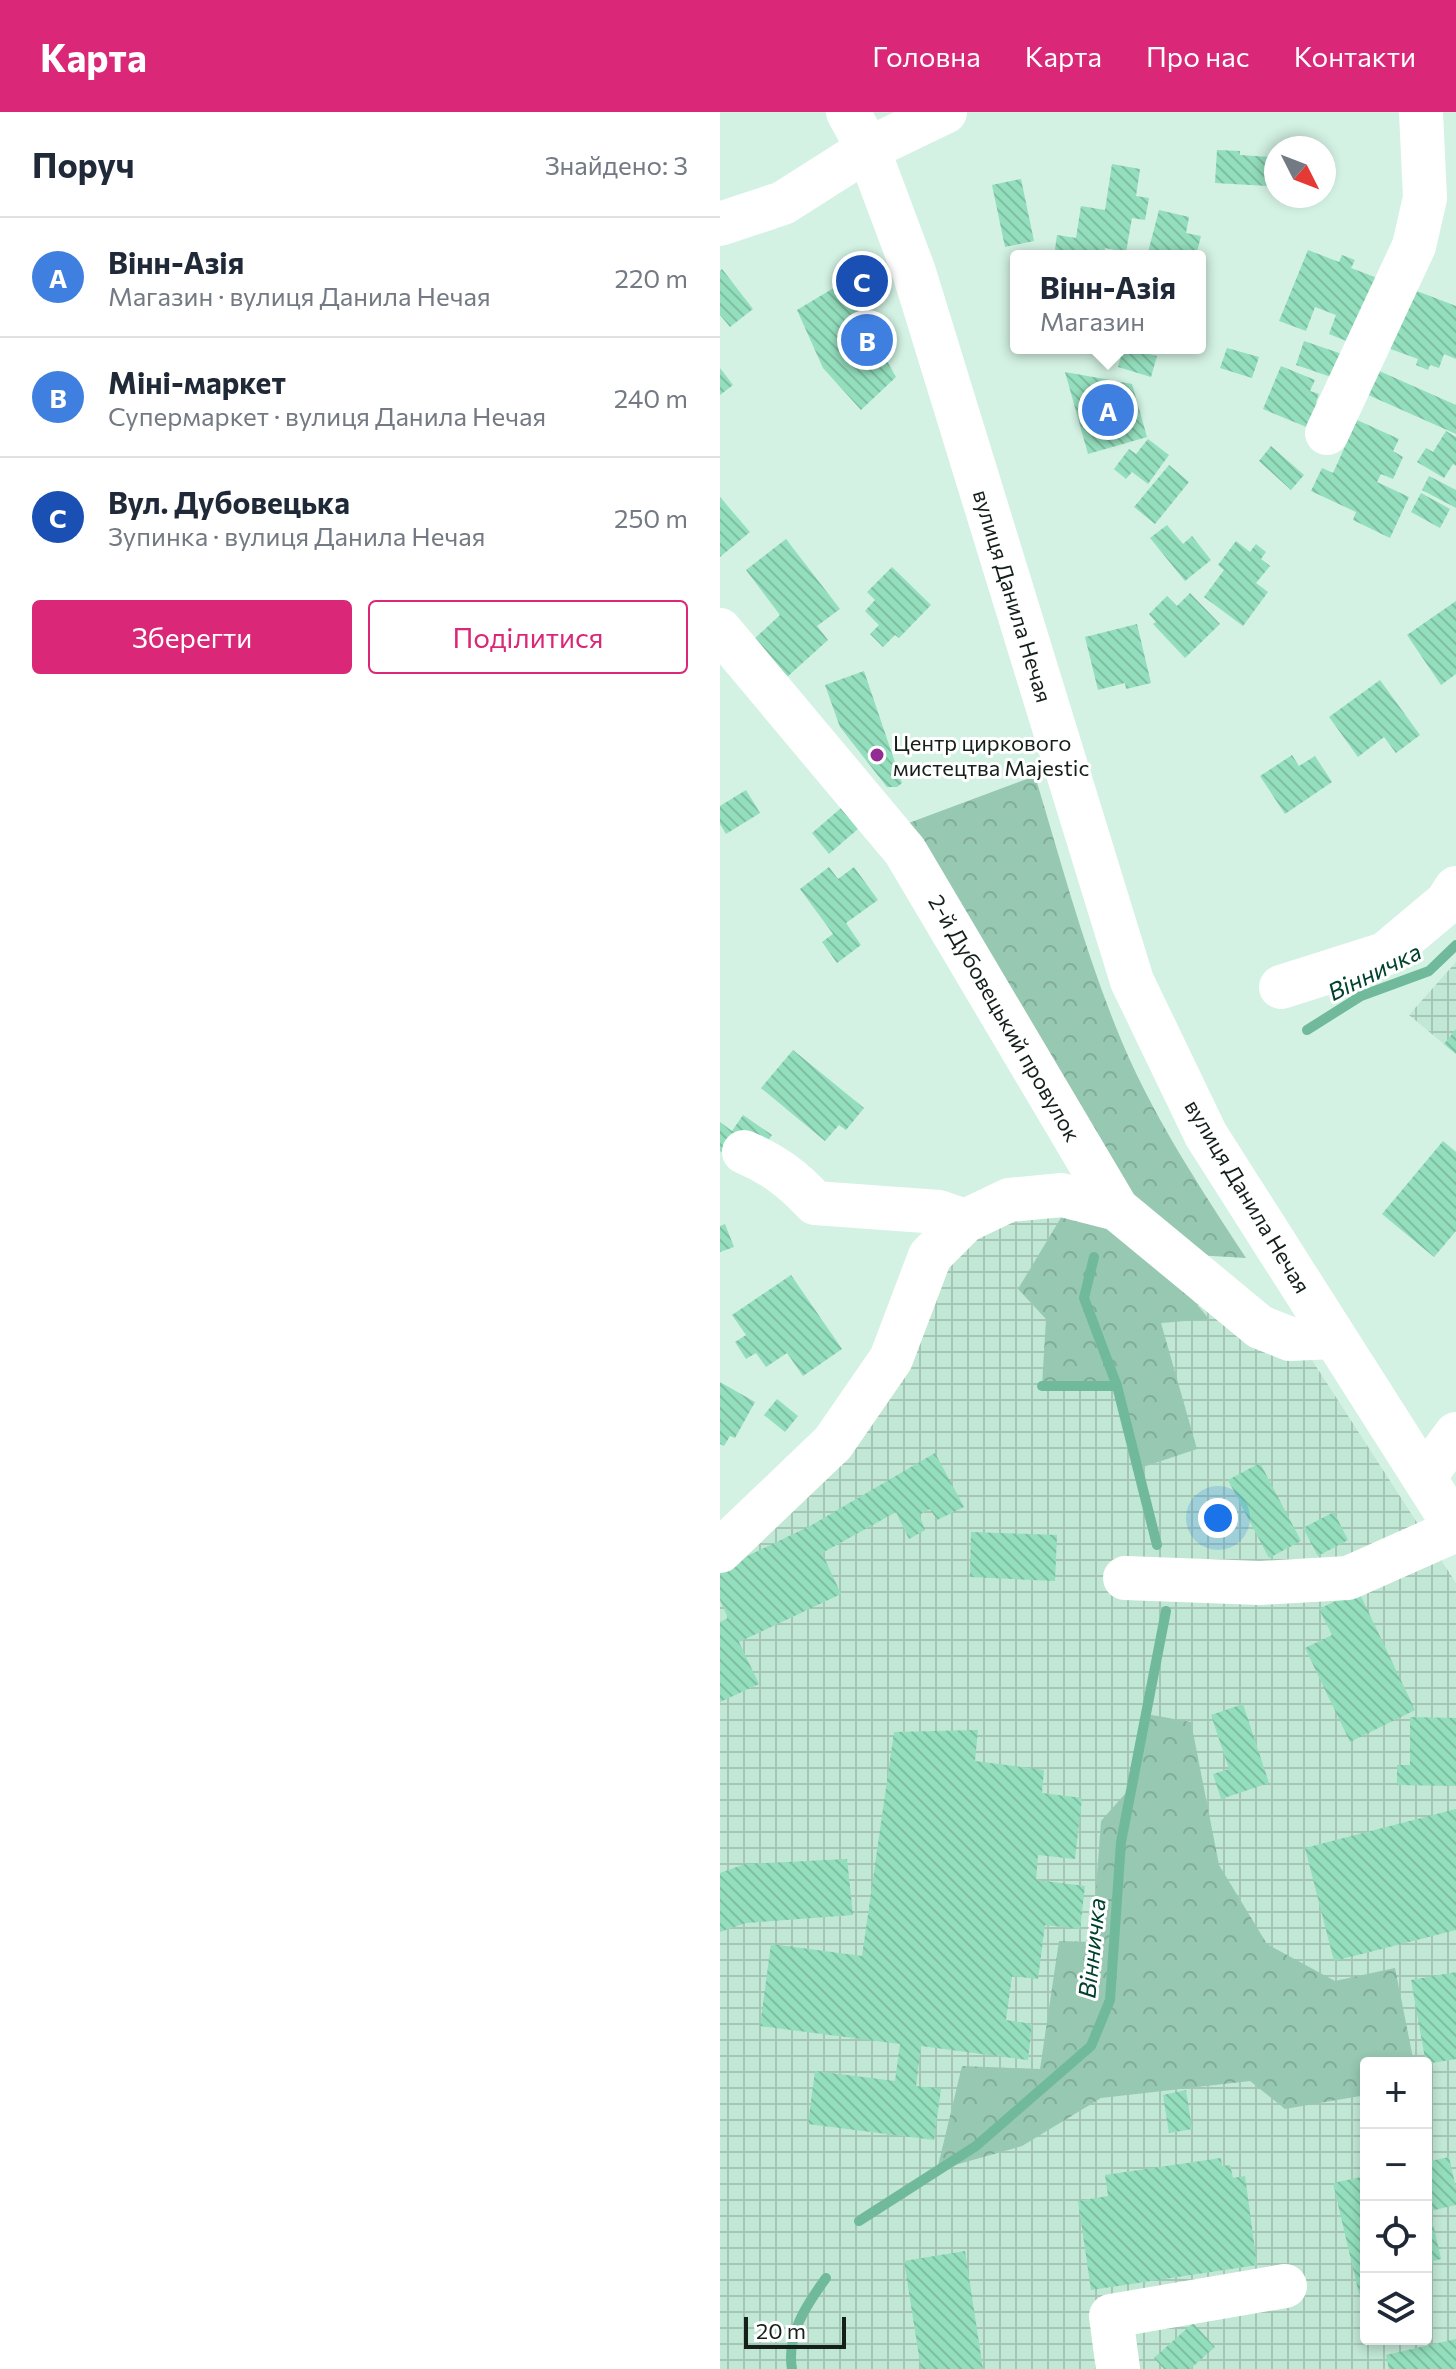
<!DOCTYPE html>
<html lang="uk">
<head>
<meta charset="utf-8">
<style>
  :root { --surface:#fff; --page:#f6f6f7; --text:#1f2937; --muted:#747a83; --line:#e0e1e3; --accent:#db2777 }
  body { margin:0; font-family:Commissioner,sans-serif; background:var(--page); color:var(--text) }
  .controls { position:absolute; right:24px; bottom:24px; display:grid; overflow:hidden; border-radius:8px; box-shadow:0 4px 12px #0003 }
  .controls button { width:72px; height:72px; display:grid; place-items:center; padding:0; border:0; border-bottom:2px solid var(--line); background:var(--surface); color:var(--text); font:40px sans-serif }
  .compass { position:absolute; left:544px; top:24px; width:72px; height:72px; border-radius:50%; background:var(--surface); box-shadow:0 4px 12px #0003; rotate:132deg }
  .scale { position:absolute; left:24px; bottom:20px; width:102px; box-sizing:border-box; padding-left:8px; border:4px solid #15201b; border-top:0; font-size:22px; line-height:28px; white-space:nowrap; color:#15201b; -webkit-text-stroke:6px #fff; paint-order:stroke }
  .you { position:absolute; left:498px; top:1406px; width:28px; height:28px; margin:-20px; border:6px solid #fff; border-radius:50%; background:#1a73e8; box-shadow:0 0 0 12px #1a73e833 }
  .badge { display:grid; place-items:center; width:52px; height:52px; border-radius:50%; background:var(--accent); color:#fff; font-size:26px; font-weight:700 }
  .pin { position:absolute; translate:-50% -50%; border:4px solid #fff; box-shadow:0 2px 8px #0006 }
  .popup { position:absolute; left:290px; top:138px; width:196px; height:104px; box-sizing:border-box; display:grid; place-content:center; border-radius:8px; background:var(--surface); filter:drop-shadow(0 2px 6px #0005); font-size:26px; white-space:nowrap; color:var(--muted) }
  .popup b { font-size:30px; color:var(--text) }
  .popup::after { content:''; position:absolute; left:50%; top:100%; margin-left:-16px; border:16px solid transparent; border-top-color:var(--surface) }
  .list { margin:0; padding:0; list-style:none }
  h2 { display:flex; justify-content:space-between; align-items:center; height:104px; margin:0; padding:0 32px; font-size:34px }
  h2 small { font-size:26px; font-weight:400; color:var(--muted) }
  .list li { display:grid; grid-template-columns:52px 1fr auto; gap:24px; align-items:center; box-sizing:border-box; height:120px; padding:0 32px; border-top:2px solid var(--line) }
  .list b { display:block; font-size:30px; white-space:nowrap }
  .list p { margin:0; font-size:26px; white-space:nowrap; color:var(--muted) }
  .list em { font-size:26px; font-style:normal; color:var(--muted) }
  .actions { display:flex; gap:16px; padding:24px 32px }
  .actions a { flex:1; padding:18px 0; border:2px solid var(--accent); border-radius:8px; text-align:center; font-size:28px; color:var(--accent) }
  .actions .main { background:var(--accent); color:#fff }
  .icon { flex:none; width:44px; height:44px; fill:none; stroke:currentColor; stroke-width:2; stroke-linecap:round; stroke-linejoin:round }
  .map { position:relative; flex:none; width:736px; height:2257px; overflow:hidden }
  header { display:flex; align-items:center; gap:48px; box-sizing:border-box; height:112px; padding:0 40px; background:var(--accent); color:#fff }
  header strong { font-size:38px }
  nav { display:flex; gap:44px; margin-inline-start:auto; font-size:28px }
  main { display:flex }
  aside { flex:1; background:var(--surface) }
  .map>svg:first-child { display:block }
</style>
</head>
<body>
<header>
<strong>Карта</strong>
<nav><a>Головна</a><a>Карта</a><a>Про нас</a><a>Контакти</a></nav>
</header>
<main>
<aside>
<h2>Поруч<small>Знайдено: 3</small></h2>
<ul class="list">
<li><span class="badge" style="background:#3f7fe0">A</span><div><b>Вінн-Азія</b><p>Магазин · вулиця Данила Нечая</p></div><em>220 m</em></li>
<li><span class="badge" style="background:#3f7fe0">B</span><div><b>Міні-маркет</b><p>Супермаркет · вулиця Данила Нечая</p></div><em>240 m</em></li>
<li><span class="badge" style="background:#1a4fb4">C</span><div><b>Вул. Дубовецька</b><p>Зупинка · вулиця Данила Нечая</p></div><em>250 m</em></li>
</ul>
<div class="actions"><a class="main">Зберегти</a><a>Поділитися</a></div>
</aside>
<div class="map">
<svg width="736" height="2257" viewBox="0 0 736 2257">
  <defs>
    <pattern id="industrial-grid" width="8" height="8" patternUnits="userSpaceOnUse" patternTransform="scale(2)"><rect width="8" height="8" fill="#c1e7d5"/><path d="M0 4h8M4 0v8" fill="none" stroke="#a5c6b6"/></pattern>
    <pattern id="forest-crowns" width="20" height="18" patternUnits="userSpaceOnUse" patternTransform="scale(2)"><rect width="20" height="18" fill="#97c8b2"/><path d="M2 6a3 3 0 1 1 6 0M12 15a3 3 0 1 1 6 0" fill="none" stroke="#81ac98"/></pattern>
    <pattern id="building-back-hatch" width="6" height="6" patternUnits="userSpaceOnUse" patternTransform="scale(2)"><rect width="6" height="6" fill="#93debd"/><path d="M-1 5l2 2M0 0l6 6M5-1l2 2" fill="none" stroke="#7ebea2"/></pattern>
  </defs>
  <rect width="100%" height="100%" fill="#d3f2e3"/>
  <g fill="url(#industrial-grid)" fill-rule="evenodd">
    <path d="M736,850V942L689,903Z"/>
    <path d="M342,1083L579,1228L736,1471V2257H0V1439L113,1331L210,1144ZM646,1951H706V2227H646Z"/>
  </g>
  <g fill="url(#forest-crowns)">
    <path d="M315,664C342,753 366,844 402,930C434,1006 481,1077 526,1146L475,1143L415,1089L170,718Z"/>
    <path d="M345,1099L377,1105L437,1145L489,1207L441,1211L477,1337L417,1357L397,1274H322L326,1207L298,1177Z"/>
    <path d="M426,1602L471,1610L499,1753L547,1832L615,1869L675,1856L694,1951H646V1983L565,1997L530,1969L381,1986L302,2034L217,2058L242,1954L320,1957L339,1829L372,1830L381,1709L412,1674Z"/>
  </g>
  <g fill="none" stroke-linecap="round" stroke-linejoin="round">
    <g stroke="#70ba9b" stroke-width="10">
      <path d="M587,918L641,884L709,859L736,833"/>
      <path d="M374,1145L364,1186L397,1274L437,1433"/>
      <path d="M322,1274H397"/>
      <path d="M139,2109L256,2034L371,1934L390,1888L401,1730L446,1499"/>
      <path d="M72,2257C66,2223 87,2192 106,2166"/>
    </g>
  </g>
  <g fill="url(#building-back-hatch)">
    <path d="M497,38L520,39V43L550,45L548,74L495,71Z"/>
    <path d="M392,52L420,57L416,84L429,86L425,108L412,106L406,140L385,136L384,144H334L337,123L356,126L361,94L385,98Z"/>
    <path d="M301,67L314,129L285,135L272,73Z"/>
    <path d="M439,98L469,105L466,121L481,124L476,144H427Z"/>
    <path d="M588,138L619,150L622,143L635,148L631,156L660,167L634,232L609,222L616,203L595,195L586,219L559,209Z"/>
    <path d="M2,157L33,197L10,215L0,203V159Z"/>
    <path d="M122,171L176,265L141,298L103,256L77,198Z"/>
    <path d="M689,176L736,194V247L724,242L719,256L710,253L708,258L696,253L698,247L665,235Z"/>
    <path d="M584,229L628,244L620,268L576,253Z"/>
    <path d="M403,236L437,244L431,265L398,255Z"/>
    <path d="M507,236L539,245L532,266L500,256Z"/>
    <path d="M561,254L595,268L590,279L599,282L596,290L606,295L596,319L543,297Z"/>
    <path d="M0,256L13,273L0,283Z"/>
    <path d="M657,258L736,293V322L646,282Z"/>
    <path d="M345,260L412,272L427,325L368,342Z"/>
    <path d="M637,308L679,327L673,339L683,345L673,367L661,362L657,370L689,385L670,426L633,408L636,400L591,379L602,356L613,361Z"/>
    <path d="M726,319L736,325V354L733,352L724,366L697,350L706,336L713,340Z"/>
    <path d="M428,327L449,343L428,372L412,360L406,367L394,357L409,337L416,342Z"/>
    <path d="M551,334L584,363L571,378L539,349Z"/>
    <path d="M449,353L469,370L435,412L414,395Z"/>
    <path d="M709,364L736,378V396L702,378Z"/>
    <path d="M701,381L730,397L720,416L691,400Z"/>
    <path d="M0,385L30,420L0,445Z"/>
    <path d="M447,413L463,432L472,424L491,448L465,469L430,426Z"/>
    <path d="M66,427L120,497L97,514L108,528L66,566L33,528L60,503L26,458Z"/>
    <path d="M516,429L530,440L536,432L546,440L541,447L550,454L536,471L548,480L523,514L484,485L504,458L498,453Z"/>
    <path d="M172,455L211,493L179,526L175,523L163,535L150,522L159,513L145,499L155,488L147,480Z"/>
    <path d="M470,481L500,512L465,546L433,512L436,510L429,502L447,484L457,494Z"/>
    <path d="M736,489V562L721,573L687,523Z"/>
    <path d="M417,512L431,571L406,577L405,571L378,578L365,525Z"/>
    <path d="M144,559L182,671L177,675H167L120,615L105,573Z"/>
    <path d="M660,568L700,623L676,641L664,625L638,645L609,605Z"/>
    <path d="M572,643L579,654L595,644L612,670L565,702L540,664Z"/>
    <path d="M26,678L40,701L6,722L0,712V694Z"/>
    <path d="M121,696L138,717L109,742L92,721Z"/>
    <path d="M109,755L118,767L134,755L158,788L126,811L141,833L117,851L102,830L113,822L80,777Z"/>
    <path d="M736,917V942L724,932Z"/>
    <path d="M73,938L144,996L126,1018L119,1013L105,1029L41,976Z"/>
    <path d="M23,1003L52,1023L41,1039L4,1042L0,1039V1010L12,1019Z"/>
    <path d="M723,1029L736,1040V1119L714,1145L662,1102Z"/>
    <path d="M5,1112L14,1135L0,1140V1114Z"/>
    <path d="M71,1163L122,1237L83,1264L67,1241L46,1255L36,1241L26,1247L15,1230L26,1223L12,1203Z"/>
    <path d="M0,1270L35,1290L15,1326L10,1324L4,1334L0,1332Z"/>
    <path d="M57,1287L78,1304L65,1320L44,1303Z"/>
    <path d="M215,1341L244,1395L217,1408L210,1397L199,1403L205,1418L189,1427L176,1400L102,1441L121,1482L19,1530L39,1572L0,1590V1510L8,1506L0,1488V1457L90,1414Z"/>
    <path d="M540,1351L581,1429L549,1446L508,1368Z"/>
    <path d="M614,1400L628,1428L598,1444L583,1416Z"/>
    <path d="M251,1420L337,1423L335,1469L250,1465Z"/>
    <path d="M638,1478L695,1598L630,1630L585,1536L612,1523L599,1497Z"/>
    <path d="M523,1592L549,1671L501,1687L493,1662L509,1657L491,1603Z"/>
    <path d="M690,1605L736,1606V1674L677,1673V1653H690Z"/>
    <path d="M258,1618L255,1649L324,1658L322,1681L362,1686L355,1747L318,1743L316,1768L365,1774L360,1817L325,1813L318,1867L292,1864L286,1908L312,1912L308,1948L201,1934L196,1974L221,1977L214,2028L88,2012L95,1959L175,1969L180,1932L40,1914L51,1832L142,1844L174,1620Z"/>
    <path d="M736,1697V1818L614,1849L585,1736Z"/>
    <path d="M127,1747L133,1803L26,1811L0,1820V1761L25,1752Z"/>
    <path d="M736,1860V1947L706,1952L691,1868Z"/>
    <path d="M466,1978L472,2017L449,2021L443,1983Z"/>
    <path d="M729,2045L736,2076V2093L710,2099L721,2147L706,2151V2050Z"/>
    <path d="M501,2046L502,2054L510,2053L513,2066L525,2064L537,2153L371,2178L358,2089L388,2084L385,2063Z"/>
    <path d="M646,2064V2180L639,2182L613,2071Z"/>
    <path d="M245,2139L263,2257H201L184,2149Z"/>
    <path d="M473,2211L495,2235L470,2257H444L434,2246Z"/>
    <path d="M736,2227V2257H669L666,2243Z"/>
  </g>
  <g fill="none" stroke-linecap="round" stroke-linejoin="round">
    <g stroke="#fff" stroke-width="44">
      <path d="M0,112L63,91L148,37L225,0"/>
      <path d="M607,321L694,134L705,86L701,0"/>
      <path d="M0,518L185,739L397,1097L540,1215L570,1227L613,1225"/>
      <path d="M561,875L665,842L727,790L736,776"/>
      <path d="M24,1040C53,1052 74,1068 95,1091L219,1100L245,1109"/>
      <path d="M705,1364L736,1322"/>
      <path d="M0,1439L113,1331L171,1247L210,1144L245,1109L289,1088L342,1083L397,1097"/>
      <path d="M405,1466L540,1471L628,1466L736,1418"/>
      <path d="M398,2257L391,2204L565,2174"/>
    </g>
    <path stroke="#fff" stroke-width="44" d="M128,0L148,37L194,160L412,869L486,1023L736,1416"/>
  </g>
  <circle fill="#912d93" stroke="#fff" stroke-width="3" cx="157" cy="643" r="8"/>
  <g text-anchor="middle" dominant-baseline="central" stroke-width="6" stroke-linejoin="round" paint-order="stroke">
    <g font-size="22" fill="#15201b" stroke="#fff">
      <text transform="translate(293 484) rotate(73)">вулиця Данила Нечая</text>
      <text transform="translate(285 906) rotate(60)">2-й Дубовецький провулок</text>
      <text transform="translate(528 1084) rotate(59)">вулиця Данила Нечая</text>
    </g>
    <g font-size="22" fill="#15201b" stroke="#fff" text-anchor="start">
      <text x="173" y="630">Центр циркового<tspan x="173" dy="25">мистецтва Majestic</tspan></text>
    </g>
    <g font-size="24" font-style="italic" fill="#00422d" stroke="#fff">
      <text transform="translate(654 859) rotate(-26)">Вінничка</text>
      <text transform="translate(371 1836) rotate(-84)">Вінничка</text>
    </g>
  </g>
</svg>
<div class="controls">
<button>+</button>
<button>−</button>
<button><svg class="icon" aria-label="locate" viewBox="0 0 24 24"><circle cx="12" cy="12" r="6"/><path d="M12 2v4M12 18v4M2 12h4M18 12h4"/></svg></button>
<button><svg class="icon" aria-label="layers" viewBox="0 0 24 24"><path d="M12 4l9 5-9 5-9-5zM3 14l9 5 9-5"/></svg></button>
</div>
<svg class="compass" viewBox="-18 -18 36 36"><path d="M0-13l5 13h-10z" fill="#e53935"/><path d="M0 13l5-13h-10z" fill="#747a83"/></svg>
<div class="scale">20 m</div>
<div class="you"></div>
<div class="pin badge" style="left:388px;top:298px;background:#3f7fe0">A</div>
<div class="popup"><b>Вінн-Азія</b>Магазин</div>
<div class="pin badge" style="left:147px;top:228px;background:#3f7fe0">B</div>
<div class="pin badge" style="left:142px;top:169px;background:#1a4fb4">C</div>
</div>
</main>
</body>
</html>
